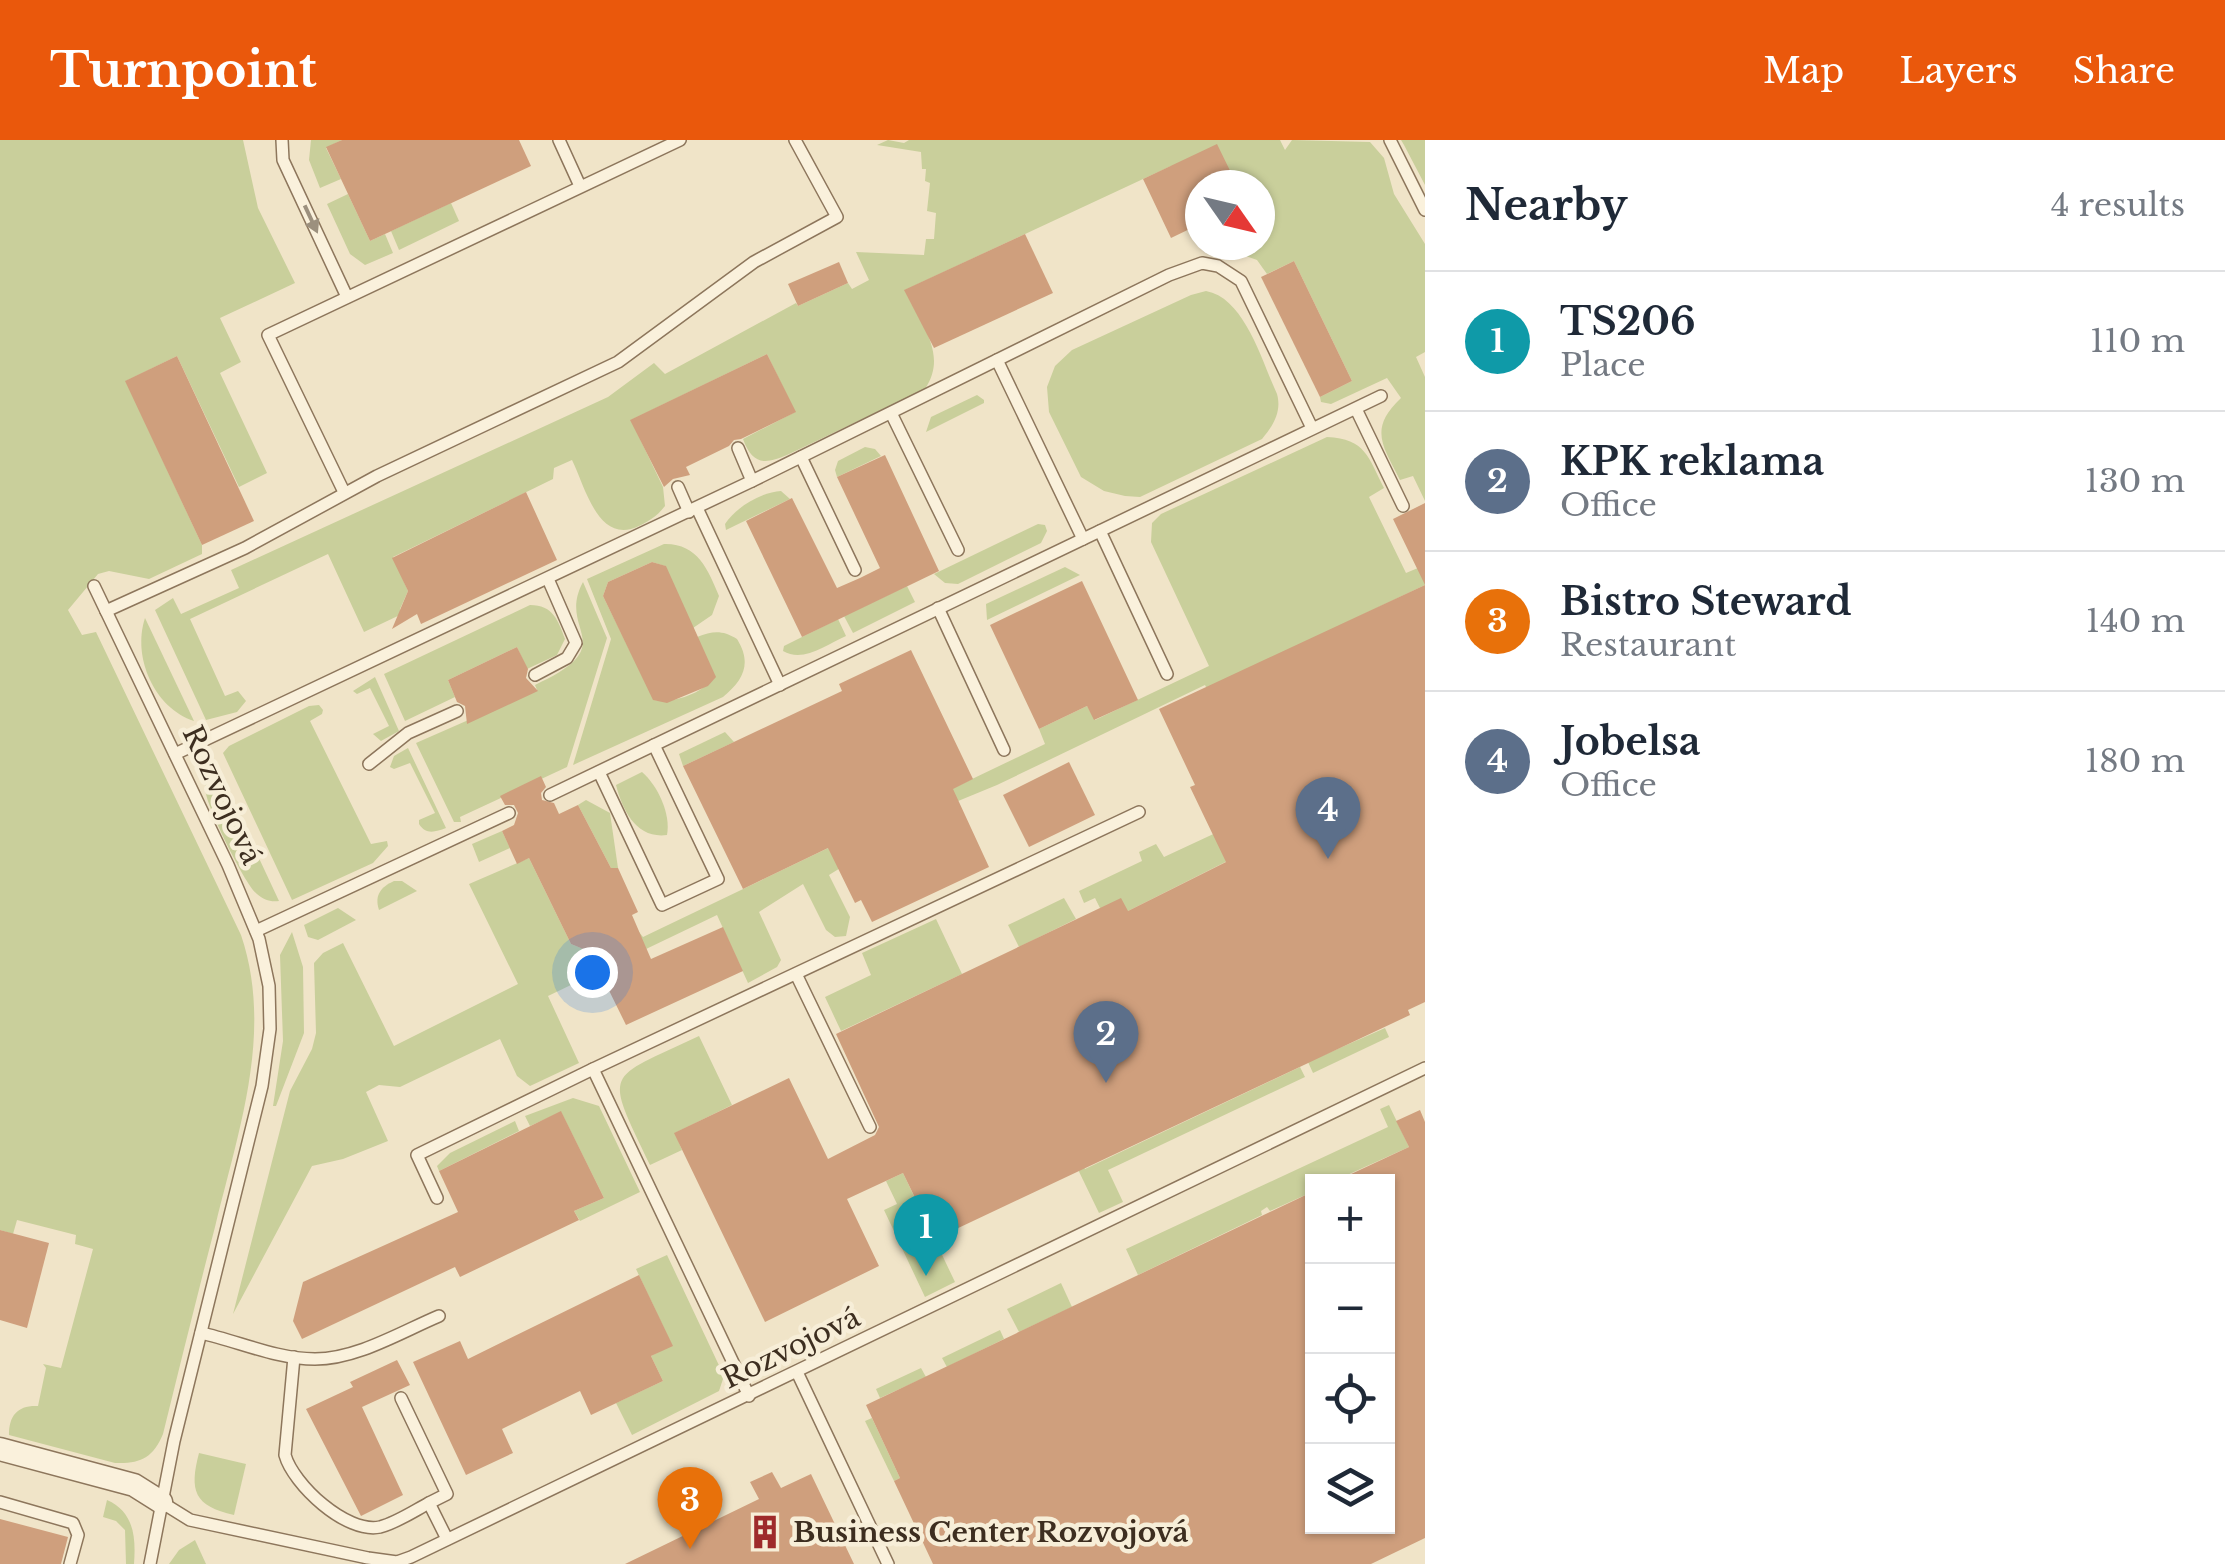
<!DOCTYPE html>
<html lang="en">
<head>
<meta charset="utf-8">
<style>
  :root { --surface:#fff; --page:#f2f2f3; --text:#1f2937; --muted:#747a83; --line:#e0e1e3; --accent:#ea580c }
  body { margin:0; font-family:"Libre Baskerville",serif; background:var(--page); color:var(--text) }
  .controls { position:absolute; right:30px; bottom:30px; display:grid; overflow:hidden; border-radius:0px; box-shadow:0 2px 8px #0004 }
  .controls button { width:90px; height:90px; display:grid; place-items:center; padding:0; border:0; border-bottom:2px solid var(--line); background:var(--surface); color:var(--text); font:50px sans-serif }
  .compass { position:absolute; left:1185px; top:30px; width:90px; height:90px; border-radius:50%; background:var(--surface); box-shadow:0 2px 8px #0004; rotate:124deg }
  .you { position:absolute; left:592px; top:832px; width:35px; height:35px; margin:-25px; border:8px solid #fff; border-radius:50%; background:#1a73e8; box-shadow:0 0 0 15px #1a73e833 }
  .badge { display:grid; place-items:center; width:65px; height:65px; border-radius:50%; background:var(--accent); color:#fff; font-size:32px; font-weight:700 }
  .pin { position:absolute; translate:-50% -82px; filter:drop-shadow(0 2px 5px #0008) }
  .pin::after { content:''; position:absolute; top:52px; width:35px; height:30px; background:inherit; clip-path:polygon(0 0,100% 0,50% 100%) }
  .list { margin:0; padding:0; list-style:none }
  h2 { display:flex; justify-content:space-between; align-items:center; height:130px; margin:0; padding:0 40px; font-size:42px }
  h2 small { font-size:32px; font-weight:400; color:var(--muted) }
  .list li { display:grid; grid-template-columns:65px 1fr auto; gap:30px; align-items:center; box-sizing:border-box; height:140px; padding:0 40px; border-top:2px solid var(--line) }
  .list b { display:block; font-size:38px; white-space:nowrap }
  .list p { margin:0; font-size:32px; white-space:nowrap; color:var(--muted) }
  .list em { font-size:32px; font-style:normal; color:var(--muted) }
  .icon { flex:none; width:55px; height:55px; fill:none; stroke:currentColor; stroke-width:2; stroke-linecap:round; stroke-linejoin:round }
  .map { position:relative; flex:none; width:1425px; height:1424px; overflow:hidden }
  header { display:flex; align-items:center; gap:60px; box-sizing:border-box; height:140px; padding:0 50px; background:var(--accent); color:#fff }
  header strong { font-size:48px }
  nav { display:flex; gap:55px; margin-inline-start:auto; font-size:35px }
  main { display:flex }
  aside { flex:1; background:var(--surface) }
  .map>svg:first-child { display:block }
</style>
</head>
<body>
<header>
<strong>Turnpoint</strong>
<nav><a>Map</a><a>Layers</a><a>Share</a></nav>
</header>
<main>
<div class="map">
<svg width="1425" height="1424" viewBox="0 0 1425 1424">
  <rect width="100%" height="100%" fill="#f0e4c8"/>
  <g fill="#c9cf9b">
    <path d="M0,0H243L258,68L295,143L220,178L241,222L220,233L267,333L239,347L177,216L126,241L202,405V414L149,439L109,431L98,434L68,470L82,495L96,492L241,795C274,892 238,992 215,1087C197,1156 180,1225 163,1294C153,1318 140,1324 115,1323L9,1295C9,1275 18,1265 38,1266L46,1228L43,1224L61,1228L93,1109L75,1104L76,1095L17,1080L13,1094L0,1090Z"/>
    <path d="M311,0H342L326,8L341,39L320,48L309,20Z"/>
    <path d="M888,0L904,3L909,0H1280L1285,10L1292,0L1370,2L1384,18L1394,54L1425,104V212L1416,217L1425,237V361L1413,336L1400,340C1383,306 1368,289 1401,258L1387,238L1331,264L1321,262L1320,257L1352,241L1294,121L1267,134L1257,120L1215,105H1260V45H1237L1171,26L905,150C919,183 949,213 925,249L787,315C764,325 752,324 743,299L795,272L767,214L631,280L663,347L665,366C657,376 651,380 639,386C598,406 585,346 572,320L554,328L553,339L393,417L408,451L400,469L402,474L364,492L328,414L190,479L225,556L238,551L246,561L237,572L206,580L155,470L173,458L181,474L239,448L231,430L608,257L654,223L665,234L796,163L798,166L848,143L852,149L869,140L856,112L924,115L926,99H934L936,73L927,71L930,43L925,41L926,29H922L921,12L877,5Z"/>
    <path d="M1401,0H1425V45L1404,5Z"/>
    <path d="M348,54L370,101L385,94L393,113L365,125L350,114L327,64Z"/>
    <path d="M451,63L459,81L399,110L391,91Z"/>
    <path d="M1206,151C1245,158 1262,222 1277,254C1282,272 1273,286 1262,299L1140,357L1125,356L1104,351L1081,337L1049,272L1047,247L1055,226L1072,210L1191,155Z"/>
    <path d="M977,255L984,260V263L926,292L931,277Z"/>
    <path d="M1327,297C1366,299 1368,317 1384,348L1369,357L1406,433L1425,425V445L1215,545L1285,692L1128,771L1100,768L1095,758L1084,763L1079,751L1142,721L1139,712L1156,704L1164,717L1265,670L1205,545L997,645L929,673L829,735L850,777L846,796L835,797L826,790L803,744L759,772L781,820L777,827L748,843L717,775L548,856L579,923L530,946L517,936L500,899L400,947L379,945L366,952L388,1001L343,1019L312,1026L233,1174L290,951L312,909L316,893L314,823L323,813L343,803L394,906L518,844L469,744L529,718L571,804L581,808L590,805L585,818L639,792L643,797L1045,604L1039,589L1087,566L1095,580L1209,526L1151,402L1152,383L1161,374Z"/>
    <path d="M865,307L875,309L881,316L837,337L835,330L838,321Z"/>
    <path d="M781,351L790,359L726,390L725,384C736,367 762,352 781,351Z"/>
    <path d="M1038,384L1045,385L1047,391L1041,403L958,444L945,443L934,434Z"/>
    <path d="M664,404C697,403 708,429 719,456L712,475L693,488L665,426L652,422L608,442L603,456L654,560C673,564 703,553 715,537L697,497C713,491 722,490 737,499C752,523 744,540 723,557L573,625L611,499L587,439Z"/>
    <path d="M1065,427L1080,435L987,480L986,464Z"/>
    <path d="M583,442L607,498L567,627L460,677L461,682H454L416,603L537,550L535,545C624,504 556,492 583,442Z"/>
    <path d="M907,446L915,462L853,493L844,476Z"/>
    <path d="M530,465C553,465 558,480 565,499L557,515L527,529L517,507L448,540L455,557L405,581L384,534Z"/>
    <path d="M145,478L194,581C154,568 132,517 145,478Z"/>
    <path d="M838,479L846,496C826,505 803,523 783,511L784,506Z"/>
    <path d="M375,537L399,591L381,601L373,594L389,586L370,548L357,554L353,551Z"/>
    <path d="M319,565L323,570L322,574L310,581L371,704L387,701L388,706L373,723L292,760L223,613L229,606L309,566Z"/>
    <path d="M725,592L734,602L683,626L679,614Z"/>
    <path d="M408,608L446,688C435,692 426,695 419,684V680L435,673L410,623L394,629L390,627L394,616Z"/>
    <path d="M215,624L279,761C270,762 264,760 257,754C245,745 209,670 206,654C203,643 209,633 215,624Z"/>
    <path d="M642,632C658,646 671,674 667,695C637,699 623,672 616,645Z"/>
    <path d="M586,660L610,673L618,728H611L578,665Z"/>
    <path d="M502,691L510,708L479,722L472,704Z"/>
    <path d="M394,741H402L417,751L379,770C374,755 381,747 394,741Z"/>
    <path d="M1064,758L1076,779L1019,807L1008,785Z"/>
    <path d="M338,768L356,780L318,800L308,797L304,785Z"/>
    <path d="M936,779L962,834L841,891L825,857L871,835L862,813Z"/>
    <path d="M292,792L303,827L304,893L276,966H273L283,901L280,815Z"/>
    <path d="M1002,857L1085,1029L1300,927L1305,937L1108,1030L1123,1062L1099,1073L996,860Z"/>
    <path d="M1385,888L1389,897L1313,933L1308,922Z"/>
    <path d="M699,896L732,965L675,993L682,1010L650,1025C604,928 604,941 699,896Z"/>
    <path d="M573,958L599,966L640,1052L580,1081L574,1071L604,1058L561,972L530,986L525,976Z"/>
    <path d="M1389,965L1409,1007L1334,1041L1312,1042V1052L1270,1071L1267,1067L1261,1071L1262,1075L1138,1135L1126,1109L1388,987L1380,969Z"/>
    <path d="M515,981L519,991L439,1031L437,1026L450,1013Z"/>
    <path d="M903,1033L955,1142L925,1157L884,1070L897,1064L886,1041Z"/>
    <path d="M667,1115L724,1236L719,1251L632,1295L616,1263L663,1241L651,1216L672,1205L636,1129Z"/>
    <path d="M1061,1143L1072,1167L1019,1192L1007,1169Z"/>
    <path d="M1000,1190L1004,1199L947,1227L942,1218Z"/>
    <path d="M921,1228L926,1237L880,1258L876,1249Z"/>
    <path d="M872,1278L900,1338L894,1341L865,1281Z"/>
    <path d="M199,1313L246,1324L234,1375C194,1366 189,1351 199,1313Z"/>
    <path d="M107,1360C134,1372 136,1397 134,1424H126L125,1390L116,1381L103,1377Z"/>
    <path d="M195,1400L206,1424H169L179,1410Z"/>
  </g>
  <g fill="#cf9f7d">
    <path d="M342,0H519L531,26L370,101L326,7Z"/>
    <path d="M1217,4L1237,45H1200V84L1171,98L1143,39Z"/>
    <path d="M1025,94L1053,153L934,208L904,150Z"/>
    <path d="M1294,121L1352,241L1320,257L1261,137Z"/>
    <path d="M839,122L848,143L798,166L788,144Z"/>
    <path d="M767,214L796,272L741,299L734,300L729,306L686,327L690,335L673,339L664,347L630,280Z"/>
    <path d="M177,216L254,381L202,405L125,241Z"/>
    <path d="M885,315L939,431L802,497L746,381L792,358L837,448L860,438L880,428L837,337Z"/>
    <path d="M526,352L557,420L421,484L417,474L392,489L408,451L392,418Z"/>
    <path d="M1425,363V862L1408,870L1410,875L935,1099L903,1033L847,1059L879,1126L765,1182L674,993L789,938L828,1019L875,995L879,987L836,894L1121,758L1128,771L1226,722L1190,647L1195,645L1159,569L1425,445L1393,379Z"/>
    <path d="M652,422L666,426L716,537L708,546L667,563L653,560L603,456L608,442Z"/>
    <path d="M1082,441L1138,560L1094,580L1087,566L1039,589L990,485Z"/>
    <path d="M517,507L528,529L526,538L538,551L467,584L465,566L457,562L448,540Z"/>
    <path d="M911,510L973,639L953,649L989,727L872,782L861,760L855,763L828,708L743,749L683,626L842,551L839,544Z"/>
    <path d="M1069,622L1095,675L1029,707L1003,655Z"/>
    <path d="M541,636L546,647L541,653L542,660L554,663L559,674L578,665L611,728H618L638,772L632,775L651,819L723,787L743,831L626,885L595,822L585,818L588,811L571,804L529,718L517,724L502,691L514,685L518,673L514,665H505L500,656Z"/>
    <path d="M1420,970L1425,982V1398L1371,1424H933L894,1341L900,1338L866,1265L1312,1052V1386H1388V1042H1334L1409,1007L1396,981Z"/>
    <path d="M561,971L604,1058L574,1071L579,1080L460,1137L455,1127L302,1199L293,1181L303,1142L458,1072L439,1031Z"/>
    <path d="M0,1090L49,1103L27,1188L0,1180Z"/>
    <path d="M639,1135L673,1206L651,1216L663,1241L591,1275L580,1251L502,1289L513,1313L466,1335L413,1222L460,1201L468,1219Z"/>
    <path d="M397,1220L410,1245L362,1267L403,1355L361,1376L306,1269L353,1247L350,1242Z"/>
    <path d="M772,1332L781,1348L811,1334L854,1424H625L759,1359L750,1342Z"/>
    <path d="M0,1379L68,1397L61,1424H0Z"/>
  </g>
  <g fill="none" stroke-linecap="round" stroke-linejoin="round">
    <g stroke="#8d765c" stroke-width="14">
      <g id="lane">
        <path d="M282,0L283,20L347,157"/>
        <path d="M559,0L580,46"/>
        <path d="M1390,0L1425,70"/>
        <path d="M997,220L1083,399"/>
        <path d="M1356,269L1403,366"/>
        <path d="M891,273L958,410"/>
        <path d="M738,308L752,341"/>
        <path d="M801,317L855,430"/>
        <path d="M678,347L689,372"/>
        <path d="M344,352L268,195L680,0"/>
        <path d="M697,368L780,545"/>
        <path d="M1100,391L1167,534"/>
        <path d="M94,446L228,725L259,799L269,846L270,889L262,946L174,1301L150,1424"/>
        <path d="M938,468L1004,610"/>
        <path d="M106,471L245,408L377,336L618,222L754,122L837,77L795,0"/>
        <path d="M535,535L567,518L576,503L548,439"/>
        <path d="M175,614L752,341L1169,135L1202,123L1218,126L1241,141L1312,288"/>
        <path d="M369,624L408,593L457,571"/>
        <path d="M599,632L662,765L718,739L654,605"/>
        <path d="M550,655L1381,256"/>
        <path d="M256,791L509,673"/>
        <path d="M796,834L870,987"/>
        <path d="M437,1058L417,1015L593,929"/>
        <path d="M201,1193C238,1201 276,1219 315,1219C357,1219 401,1192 439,1176"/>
        <path d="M294,1217L285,1315C293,1344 346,1394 380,1387C396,1383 414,1371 429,1363L447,1399"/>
        <path d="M797,1232L888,1424"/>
        <path d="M749,1256L593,929L1139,672"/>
        <path d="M401,1258L447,1354L429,1363"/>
        <path d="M0,1362L73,1383L78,1395L70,1424"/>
        <path d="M161,1362L190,1380L368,1418L397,1422L411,1417L1425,928"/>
      </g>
    </g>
    <g stroke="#8d765c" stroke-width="25">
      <path id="street" d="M0,1309L134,1345L161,1362"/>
    </g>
    <use href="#lane" stroke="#faf1dc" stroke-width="11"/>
    <use href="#street" stroke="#faf1dc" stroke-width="22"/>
  </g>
  <defs><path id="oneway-solid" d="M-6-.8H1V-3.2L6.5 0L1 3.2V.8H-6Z" transform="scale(2.5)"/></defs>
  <use fill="#9c907e" href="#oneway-solid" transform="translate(311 79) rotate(65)"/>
  <defs>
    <g id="building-bare" transform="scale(2.7)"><path d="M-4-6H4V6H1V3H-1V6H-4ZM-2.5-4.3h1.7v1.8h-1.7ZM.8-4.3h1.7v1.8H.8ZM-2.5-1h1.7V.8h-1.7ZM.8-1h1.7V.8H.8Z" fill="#9e2a2b" stroke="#f7eed8" stroke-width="2.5" paint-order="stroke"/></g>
  </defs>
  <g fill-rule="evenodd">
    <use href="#building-bare" x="765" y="1392"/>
  </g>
  <g text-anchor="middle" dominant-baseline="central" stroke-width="9" stroke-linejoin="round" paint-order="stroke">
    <g font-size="28" fill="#3d2e20" stroke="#f7eed8">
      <text transform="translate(222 655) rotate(65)">Rozvojová</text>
      <text transform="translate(791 1208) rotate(-26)">Rozvojová</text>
    </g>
    <g font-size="28" font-weight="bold" fill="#3d2e20" stroke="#f7eed8" text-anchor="start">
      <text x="793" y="1392">Business Center Rozvojová</text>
    </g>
  </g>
</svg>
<div class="controls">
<button>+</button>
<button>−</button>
<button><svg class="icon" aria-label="locate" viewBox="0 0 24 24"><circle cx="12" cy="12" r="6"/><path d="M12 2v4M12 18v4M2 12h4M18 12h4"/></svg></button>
<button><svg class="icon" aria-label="layers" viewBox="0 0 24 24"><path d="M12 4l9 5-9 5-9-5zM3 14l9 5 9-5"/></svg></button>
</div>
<svg class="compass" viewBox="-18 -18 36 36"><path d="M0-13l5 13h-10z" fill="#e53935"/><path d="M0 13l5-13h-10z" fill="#747a83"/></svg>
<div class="you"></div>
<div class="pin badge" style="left:926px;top:1136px;background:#0f9aa8">1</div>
<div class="pin badge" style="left:1106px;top:943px;background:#5c6f8a">2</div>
<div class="pin badge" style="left:690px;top:1409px;background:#e8710a">3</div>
<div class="pin badge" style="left:1328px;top:719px;background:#5c6f8a">4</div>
</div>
<aside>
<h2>Nearby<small>4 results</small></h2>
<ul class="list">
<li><span class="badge" style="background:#0f9aa8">1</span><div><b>TS206</b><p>Place</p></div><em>110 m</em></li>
<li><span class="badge" style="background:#5c6f8a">2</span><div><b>KPK reklama</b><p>Office</p></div><em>130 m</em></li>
<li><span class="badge" style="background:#e8710a">3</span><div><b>Bistro Steward</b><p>Restaurant</p></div><em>140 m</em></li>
<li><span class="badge" style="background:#5c6f8a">4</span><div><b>Jobelsa</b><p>Office</p></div><em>180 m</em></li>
</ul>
</aside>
</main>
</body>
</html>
